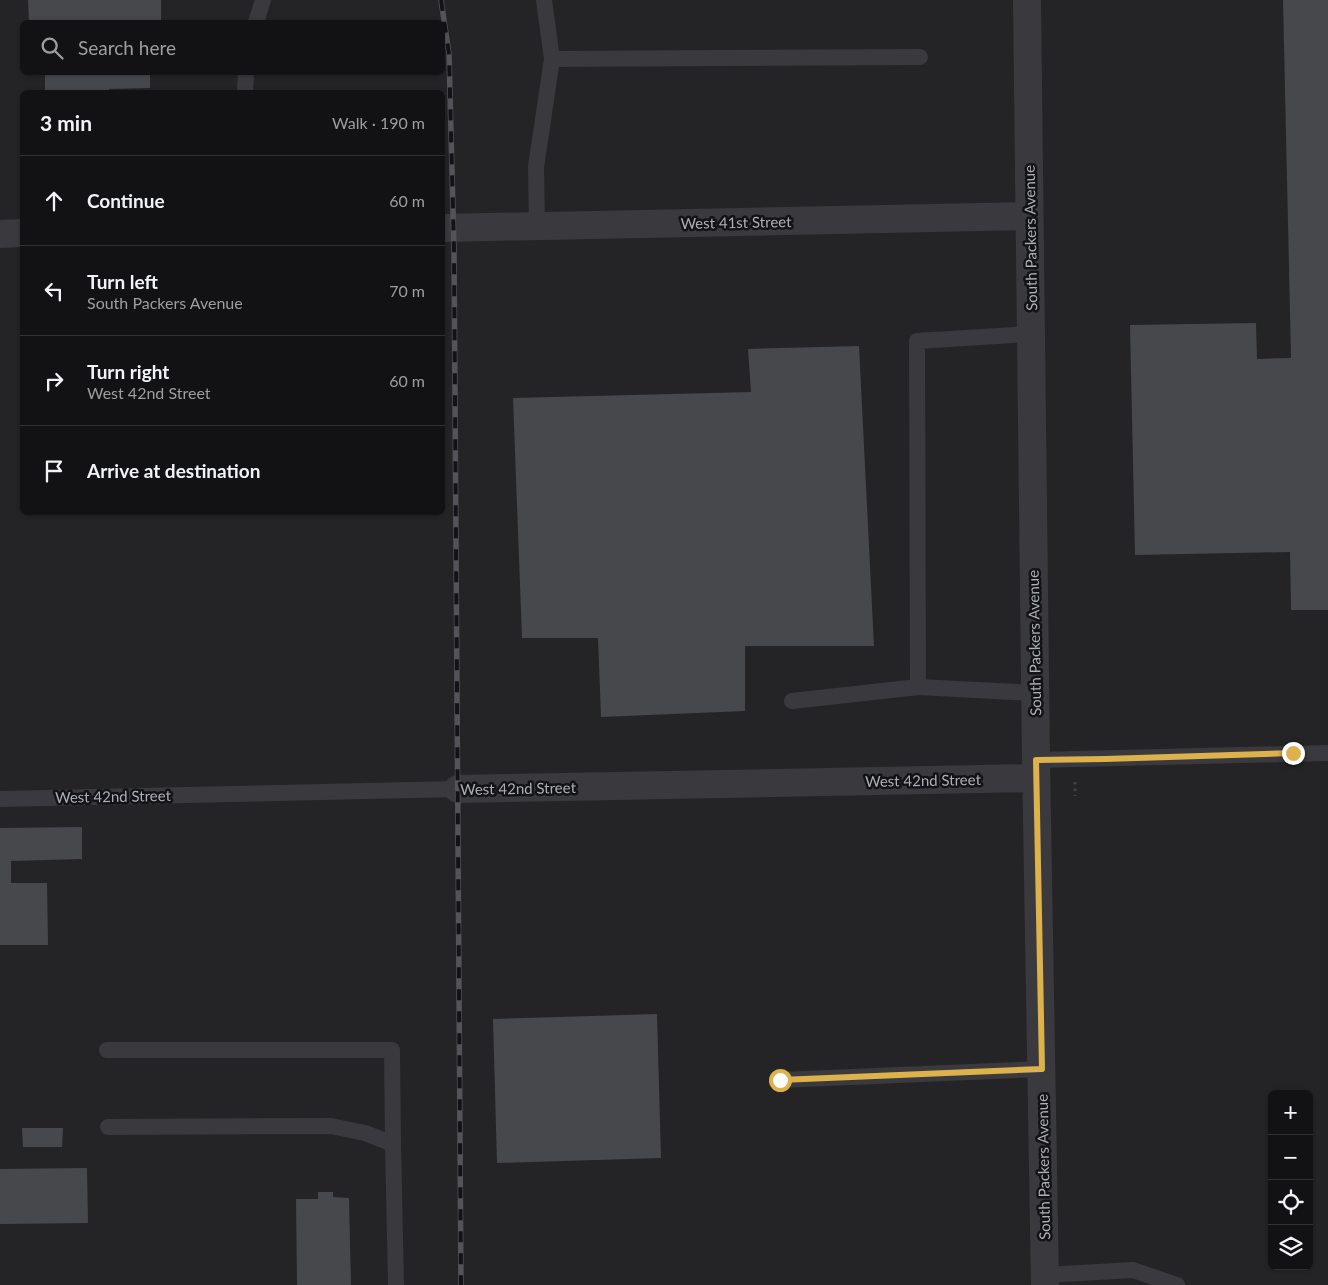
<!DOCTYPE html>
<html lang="en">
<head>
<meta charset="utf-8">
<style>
  :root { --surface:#121214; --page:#1f2022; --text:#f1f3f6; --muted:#9c9ea0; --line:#313234 }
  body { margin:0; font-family:Lato,sans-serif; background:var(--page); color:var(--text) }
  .controls { position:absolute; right:15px; bottom:15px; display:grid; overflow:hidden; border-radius:8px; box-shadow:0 1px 4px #0004 }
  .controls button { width:45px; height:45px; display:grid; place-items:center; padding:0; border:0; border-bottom:1px solid var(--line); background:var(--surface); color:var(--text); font:25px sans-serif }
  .stop { position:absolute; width:15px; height:15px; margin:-11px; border:4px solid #ddb24d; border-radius:50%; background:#fff }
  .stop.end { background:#ddb24d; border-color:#fff; box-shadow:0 1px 5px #0008 }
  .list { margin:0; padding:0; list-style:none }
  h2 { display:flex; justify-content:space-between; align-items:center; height:65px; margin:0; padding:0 20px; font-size:21px }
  h2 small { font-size:16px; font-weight:400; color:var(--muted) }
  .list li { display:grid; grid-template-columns:32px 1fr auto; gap:15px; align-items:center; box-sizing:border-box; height:90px; padding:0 20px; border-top:1px solid var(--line) }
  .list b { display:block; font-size:19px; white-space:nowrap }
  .list p { margin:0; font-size:16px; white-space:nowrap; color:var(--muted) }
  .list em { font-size:16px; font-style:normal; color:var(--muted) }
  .icon { flex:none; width:28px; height:28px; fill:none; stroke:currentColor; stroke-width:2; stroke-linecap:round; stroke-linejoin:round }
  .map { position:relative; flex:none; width:1328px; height:1285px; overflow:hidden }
  .search { position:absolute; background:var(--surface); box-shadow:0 1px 4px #0004; left:20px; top:20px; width:425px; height:55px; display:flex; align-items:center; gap:12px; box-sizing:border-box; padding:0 18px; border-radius:8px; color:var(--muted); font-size:19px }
  .panel { position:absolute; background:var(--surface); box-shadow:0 1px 4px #0004; left:20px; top:90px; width:425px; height:425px; border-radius:8px }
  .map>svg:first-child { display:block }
</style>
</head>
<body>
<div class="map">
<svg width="1328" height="1285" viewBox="0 0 1328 1285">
  <rect width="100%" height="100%" fill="#18181a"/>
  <path fill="#242427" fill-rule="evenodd" d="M0,0H1328V1285H0ZM22,22H442V72H22ZM22,92H442V512H22ZM1272,1094H1309V1266H1272Z"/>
  <g fill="#47484c">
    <path d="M28,0H161V22H29Z"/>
    <path d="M1283,0H1328V610H1291L1290,552L1135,555L1130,325L1256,323L1257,359L1291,358Z"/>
    <path d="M45,72H150V88L109,89V92H87V91L45,92Z"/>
    <path d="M859,346L874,646H745V711L601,717L598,638H522L513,398L751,392L748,349Z"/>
    <path d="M82,827V859L11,861V883H47L48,945H0V828Z"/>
    <path d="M657,1014L661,1158L497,1163L493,1019Z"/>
    <path d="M22,1128H63L62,1147H23Z"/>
    <path d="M87,1168L88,1223L0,1224V1169Z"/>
    <path d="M318,1192H333V1197L349,1198L351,1285H297L296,1199H318Z"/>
  </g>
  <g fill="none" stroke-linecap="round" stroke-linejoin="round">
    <path stroke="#404145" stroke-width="3" stroke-dasharray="2.5 4" stroke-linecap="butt" d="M1075,782V796"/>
    <g stroke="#3a3a3e" stroke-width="16">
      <path d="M256,22L263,0"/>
      <path d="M552,59L920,57"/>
      <path d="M245,92L246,72"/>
      <path d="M537,226L536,167L552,59L544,0"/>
      <path d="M918,687L917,341L1031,334"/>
      <path d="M792,701L918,687L1035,693"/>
      <path d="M1036,760L1328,753"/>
      <path d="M0,799L458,789"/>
      <path d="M107,1050H392L393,1144"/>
      <path d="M780,1080L1042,1069"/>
      <path d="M108,1127L331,1126L365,1133L393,1144L396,1285"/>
      <path d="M1045,1275L1133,1270L1177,1285"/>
    </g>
    <g stroke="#3a3a3e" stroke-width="28">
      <path d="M1027,0L1036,760L1045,1285"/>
      <path d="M442,228L1029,216"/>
      <path d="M0,234L22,233"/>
      <path d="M458,789L1036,778"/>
    </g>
    <g stroke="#535459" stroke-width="5.5">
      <path id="rail" d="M441,0L449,54L454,249L461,1285"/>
    </g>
    <use href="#rail" stroke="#131315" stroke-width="4" stroke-dasharray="11" stroke-linecap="butt"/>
  </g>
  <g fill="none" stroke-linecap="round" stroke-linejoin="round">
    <path stroke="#ddb24d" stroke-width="6" d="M780,1080L1042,1069L1036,760L1105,759L1293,753"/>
  </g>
  <g text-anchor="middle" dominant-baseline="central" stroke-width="5" stroke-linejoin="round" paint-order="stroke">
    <g font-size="15" fill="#acafb8" stroke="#131315">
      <text transform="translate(736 222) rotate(-1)">West 41st Street</text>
      <text transform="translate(1030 238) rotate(-91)">South Packers Avenue</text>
      <text transform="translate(1034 643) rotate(-91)">South Packers Avenue</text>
      <text transform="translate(923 780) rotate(-1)">West 42nd Street</text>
      <text transform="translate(518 788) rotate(-1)">West 42nd Street</text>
      <text transform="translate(113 796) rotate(-1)">West 42nd Street</text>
      <text transform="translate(1043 1167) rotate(-91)">South Packers Avenue</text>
    </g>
  </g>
</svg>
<div class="controls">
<button>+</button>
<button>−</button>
<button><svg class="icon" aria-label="locate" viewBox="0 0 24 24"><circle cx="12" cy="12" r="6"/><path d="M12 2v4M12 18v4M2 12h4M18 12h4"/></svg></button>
<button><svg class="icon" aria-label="layers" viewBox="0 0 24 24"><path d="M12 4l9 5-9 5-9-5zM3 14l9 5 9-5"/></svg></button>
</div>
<div class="stop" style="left:780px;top:1080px"></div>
<div class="stop end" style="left:1293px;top:753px"></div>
<div class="search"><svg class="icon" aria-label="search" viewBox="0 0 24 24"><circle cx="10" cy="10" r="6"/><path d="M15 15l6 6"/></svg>Search here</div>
<section class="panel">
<h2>3 min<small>Walk · 190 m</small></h2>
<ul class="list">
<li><svg class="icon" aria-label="ahead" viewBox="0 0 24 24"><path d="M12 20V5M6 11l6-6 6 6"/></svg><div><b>Continue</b></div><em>60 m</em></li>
<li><svg class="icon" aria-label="left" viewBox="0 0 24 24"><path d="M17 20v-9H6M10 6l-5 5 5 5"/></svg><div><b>Turn left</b><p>South Packers Avenue</p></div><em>70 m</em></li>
<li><svg class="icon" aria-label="right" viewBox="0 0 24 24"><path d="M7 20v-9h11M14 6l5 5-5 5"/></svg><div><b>Turn right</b><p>West 42nd Street</p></div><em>60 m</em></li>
<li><svg class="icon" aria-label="arrive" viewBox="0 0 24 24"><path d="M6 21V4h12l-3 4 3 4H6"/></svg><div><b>Arrive at destination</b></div></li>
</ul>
</section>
</div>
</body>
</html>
